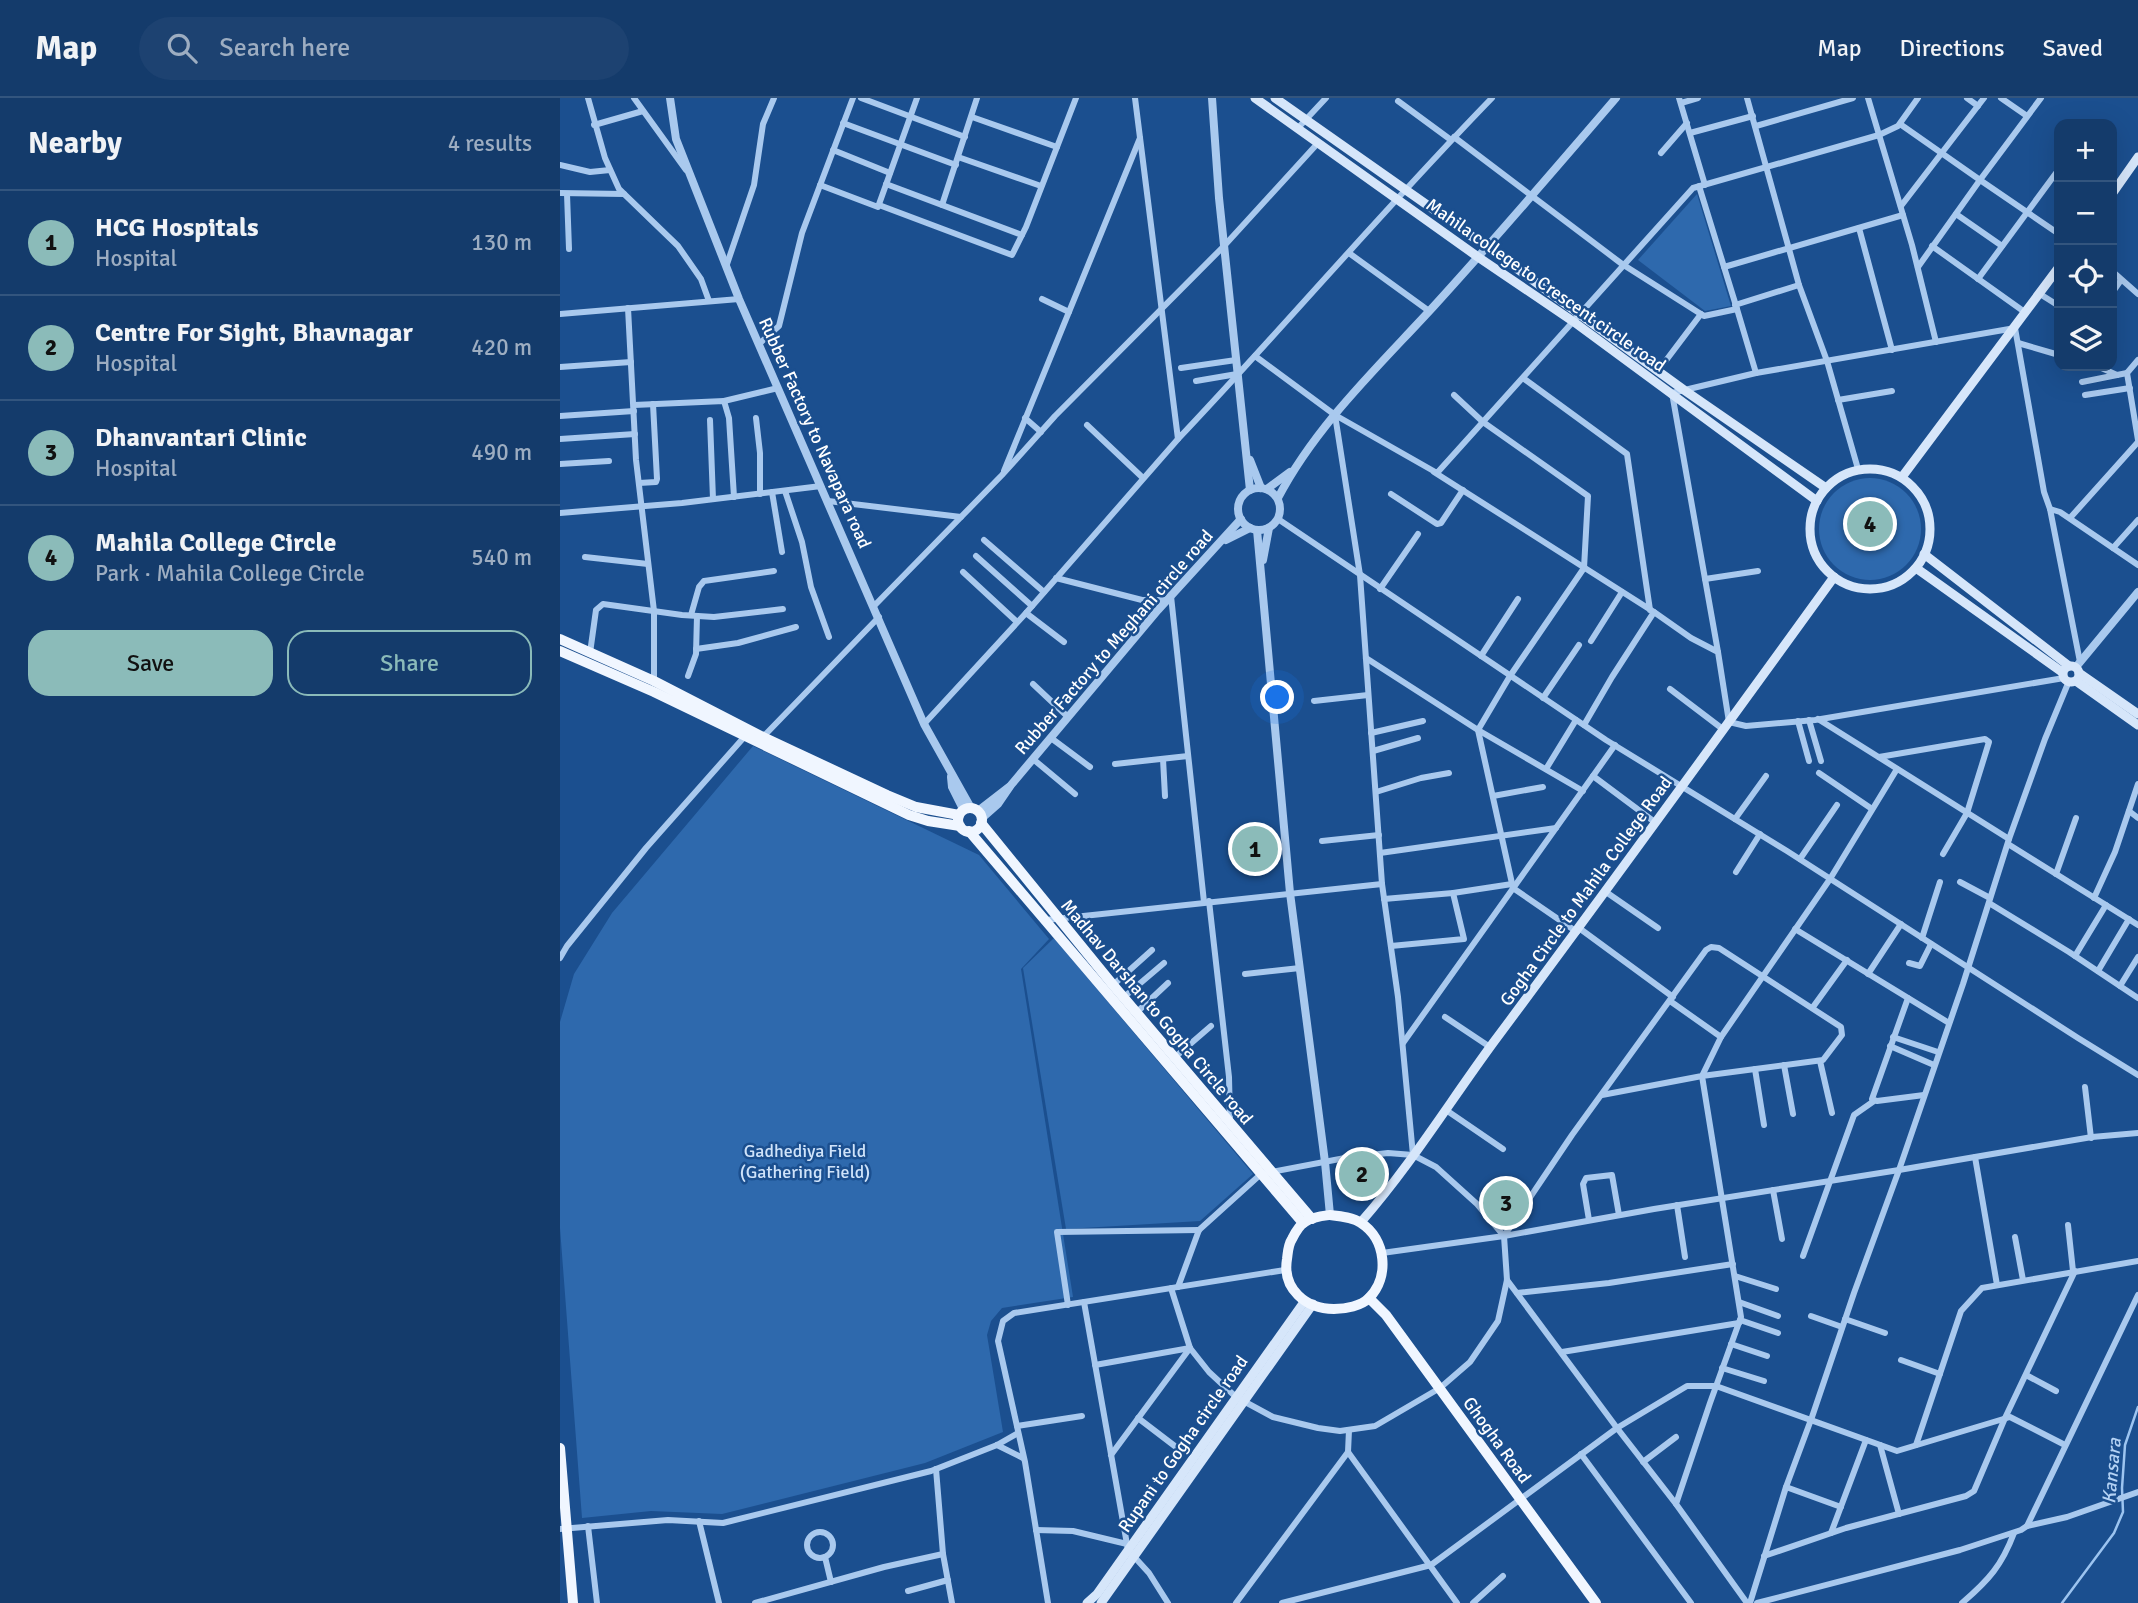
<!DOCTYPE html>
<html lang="en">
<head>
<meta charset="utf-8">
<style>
  :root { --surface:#143b6b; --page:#1d4271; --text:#f1f3f6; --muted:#9dadc1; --line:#33557e; --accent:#8bbbb9 }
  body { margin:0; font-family:Signika,sans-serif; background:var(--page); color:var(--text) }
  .controls { position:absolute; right:21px; top:21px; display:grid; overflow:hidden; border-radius:14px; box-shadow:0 7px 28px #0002 }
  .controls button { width:63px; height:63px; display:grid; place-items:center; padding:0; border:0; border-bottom:2px solid var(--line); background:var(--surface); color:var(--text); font:35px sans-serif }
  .you { position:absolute; left:718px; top:600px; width:24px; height:24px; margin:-18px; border:5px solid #fff; border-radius:50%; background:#1a73e8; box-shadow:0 0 0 10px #1a73e833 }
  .badge { display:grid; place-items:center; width:46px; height:46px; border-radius:50%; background:var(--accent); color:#111; font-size:23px; font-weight:700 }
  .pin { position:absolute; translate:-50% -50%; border:4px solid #fff; box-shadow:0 2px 7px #0006 }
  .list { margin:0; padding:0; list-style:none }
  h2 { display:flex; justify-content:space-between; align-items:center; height:91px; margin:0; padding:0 28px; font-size:30px }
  h2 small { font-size:23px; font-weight:400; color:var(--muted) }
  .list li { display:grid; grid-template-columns:46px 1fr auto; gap:21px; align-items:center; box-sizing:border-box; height:105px; padding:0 28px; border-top:2px solid var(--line) }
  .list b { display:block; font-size:26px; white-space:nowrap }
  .list p { margin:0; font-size:23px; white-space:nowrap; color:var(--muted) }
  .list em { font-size:23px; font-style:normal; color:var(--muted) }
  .actions { display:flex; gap:14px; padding:21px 28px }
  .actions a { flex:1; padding:16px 0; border:2px solid var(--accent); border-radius:21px; text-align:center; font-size:24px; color:var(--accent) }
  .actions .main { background:var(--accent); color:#111 }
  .icon { flex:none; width:38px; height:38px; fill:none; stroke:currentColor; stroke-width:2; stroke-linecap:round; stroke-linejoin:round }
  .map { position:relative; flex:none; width:1578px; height:1505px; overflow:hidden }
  header { display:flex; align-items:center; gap:42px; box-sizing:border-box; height:98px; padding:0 35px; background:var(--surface); border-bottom:2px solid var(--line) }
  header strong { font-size:33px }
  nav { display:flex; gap:38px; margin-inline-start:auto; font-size:24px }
  .search { width:490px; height:63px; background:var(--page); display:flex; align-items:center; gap:18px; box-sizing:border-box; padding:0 24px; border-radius:38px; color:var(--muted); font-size:26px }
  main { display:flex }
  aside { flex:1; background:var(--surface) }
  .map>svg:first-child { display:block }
</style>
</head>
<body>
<header>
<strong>Map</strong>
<div class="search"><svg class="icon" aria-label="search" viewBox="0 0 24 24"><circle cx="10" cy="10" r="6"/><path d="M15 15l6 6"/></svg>Search here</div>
<nav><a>Map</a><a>Directions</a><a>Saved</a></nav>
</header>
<main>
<aside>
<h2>Nearby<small>4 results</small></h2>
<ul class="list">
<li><span class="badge">1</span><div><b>HCG Hospitals</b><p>Hospital</p></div><em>130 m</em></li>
<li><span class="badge">2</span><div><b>Centre For Sight, Bhavnagar</b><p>Hospital</p></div><em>420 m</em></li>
<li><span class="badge">3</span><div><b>Dhanvantari Clinic</b><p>Hospital</p></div><em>490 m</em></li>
<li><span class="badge">4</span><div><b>Mahila College Circle</b><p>Park · Mahila College Circle</p></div><em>540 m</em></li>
</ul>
<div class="actions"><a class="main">Save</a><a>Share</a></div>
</aside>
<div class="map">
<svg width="1578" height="1505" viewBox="0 0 1578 1505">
  <rect width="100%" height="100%" fill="#1b4f8f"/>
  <g fill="#2e69ad">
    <path d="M1137,96L1171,208L1145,213L1078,162Z"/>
    <circle cx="1310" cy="431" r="51"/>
    <path d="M193,648L419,757L489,841L461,871L513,1199L442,1210L431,1223L427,1237L443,1334L365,1365L162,1416L91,1413L22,1420L0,1130V924L14,876L52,815Z"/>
    <path d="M494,840L693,1076L640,1123L506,1131L463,870Z"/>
  </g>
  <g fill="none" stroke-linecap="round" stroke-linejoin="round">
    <path stroke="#9cc4f0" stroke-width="2.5" d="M1502,1505L1554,1435L1563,1414L1562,1390L1565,1347L1578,1309"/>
    <g stroke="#a9c9ee" stroke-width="6">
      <path d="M28,0L45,60L59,91L118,148L141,181L149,203"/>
      <path d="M74,0L126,72"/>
      <path d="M301,0L405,39"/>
      <path d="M575,0L618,341C724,229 824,111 932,0"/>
      <path d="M1119,0L1145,87"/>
      <path d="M1187,0L1239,187L1267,263L1298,371"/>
      <path d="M1308,0L1352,147L1376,244"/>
      <path d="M1407,0L1418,8"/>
      <path d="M1441,0L1467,18"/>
      <path d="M838,3L891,42"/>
      <path d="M1121,5L1138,0"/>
      <path d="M412,19L497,49"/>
      <path d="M283,25L396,67"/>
      <path d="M1340,26L1420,82L1481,0"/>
      <path d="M34,27L83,13"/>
      <path d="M1196,28L1293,0"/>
      <path d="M738,30L766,0"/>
      <path d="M1130,35L1193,18"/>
      <path d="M894,39L1062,166L1144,218L1177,211L1139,88"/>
      <path d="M273,52L330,75"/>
      <path d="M1101,55L1127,25"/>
      <path d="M398,59L481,88"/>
      <path d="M0,67L30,74L50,72"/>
      <path d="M326,86L462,137"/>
      <path d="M260,87L318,109L357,0"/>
      <path d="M0,95L64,96"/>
      <path d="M7,96L9,151"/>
      <path d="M319,107L452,157L466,129L516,0"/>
      <path d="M382,107L417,0"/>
      <path d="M1341,108L1424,0"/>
      <path d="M1396,116L1442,148"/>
      <path d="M1299,130L1332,252"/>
      <path d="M1372,148L1466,215"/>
      <path d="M789,155L869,213"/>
      <path d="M166,169L194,87L203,26L214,0"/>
      <path d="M1164,169L1343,117"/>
      <path d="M1358,169L1420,82L1499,136"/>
      <path d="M1552,173L1578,196"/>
      <path d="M1418,181L1499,71"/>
      <path d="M1552,195L1561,182"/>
      <path d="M1480,196L1499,208"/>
      <path d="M482,201L509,214"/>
      <path d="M1175,207L1239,187"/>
      <path d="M68,210L76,362L94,513V585"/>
      <path d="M1177,211L1196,275"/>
      <path d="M0,216L179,201"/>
      <path d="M1458,245L1499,257"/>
      <path d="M199,246L219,228L242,135L293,0"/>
      <path d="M695,258L775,317L877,375L1133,90L1319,37L1338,28L1358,0"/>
      <path d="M1578,262L1567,275L1578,342"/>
      <path d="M1537,268L1557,277"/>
      <path d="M0,269L71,264"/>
      <path d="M621,270L676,262"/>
      <path d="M1098,273L1141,216"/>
      <path d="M963,280L1067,356L1090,512"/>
      <path d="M636,283L677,276"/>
      <path d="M1522,284L1567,275"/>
      <path d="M894,297L923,324L1028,398L1024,470L950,578L918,632L953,790L1017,834"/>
      <path d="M1525,297L1570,290"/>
      <path d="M1278,302L1332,293"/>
      <path d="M164,303L218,290"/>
      <path d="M74,307L164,303L169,320L174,399"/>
      <path d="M775,317L800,477L822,786L838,899L853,1057"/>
      <path d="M0,318L74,313"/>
      <path d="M196,320L200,355V396"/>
      <path d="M465,320L481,334"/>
      <path d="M150,322L153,401"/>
      <path d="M527,327L583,380"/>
      <path d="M0,341L75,336"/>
      <path d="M0,366L49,363"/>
      <path d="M444,373L580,40"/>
      <path d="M874,374L1094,514L1131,540L1158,554L1169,624L1186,628L1255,622L1504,580"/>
      <path d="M79,385L96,384L97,381L93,306"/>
      <path d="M225,393L242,444L251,489L269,539"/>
      <path d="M212,394L222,454"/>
      <path d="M831,396L877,426L881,425L903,392"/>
      <path d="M268,403L401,419"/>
      <path d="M1490,411L1500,414L1578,467"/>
      <path d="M0,415L122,405L261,388"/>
      <path d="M1510,420L1578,344"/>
      <path d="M718,421L1046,642L1227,753L1518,940L1578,977"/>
      <path d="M424,442L484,494"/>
      <path d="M1553,450L1578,422"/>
      <path d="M416,458L472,508"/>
      <path d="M25,459L88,466"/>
      <path d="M403,474L457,524"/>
      <path d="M496,480L582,502H607"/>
      <path d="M1145,481L1198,473"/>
      <path d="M820,491L858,436"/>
      <path d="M611,498L644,804"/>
      <path d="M314,508L442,377L495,318L664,148L758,45"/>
      <path d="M466,515L504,544"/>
      <path d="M131,517L139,489L144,483L214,473"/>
      <path d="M1031,543L1062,494"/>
      <path d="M136,551L178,545L236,529"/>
      <path d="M1158,554L1112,295L1196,275L1455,230L1484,394L1490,411L1520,564"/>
      <path d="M30,555L36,512L43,506L122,517L154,519L223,511"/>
      <path d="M921,558L958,501"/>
      <path d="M806,560L918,632L1023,693"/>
      <path d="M128,578L136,556L137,518"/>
      <path d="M473,586L508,619"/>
      <path d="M1110,591L1164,632"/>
      <path d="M983,600L1019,547"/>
      <path d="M754,603L808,597"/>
      <path d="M1258,621L1449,741"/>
      <path d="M1249,622L1261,663"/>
      <path d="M1238,623L1249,663"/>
      <path d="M364,626L466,515L618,341"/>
      <path d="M1024,627L1052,579L1094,514"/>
      <path d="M811,635L863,623"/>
      <path d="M491,640L530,669"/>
      <path d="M201,641L319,519"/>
      <path d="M813,653L858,640"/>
      <path d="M1319,659L1425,641L1429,644L1407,715L1383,756"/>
      <path d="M473,661L515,696"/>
      <path d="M603,661L605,698"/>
      <path d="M555,666L628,658"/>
      <path d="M986,671L1016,622"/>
      <path d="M1259,675L1312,711"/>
      <path d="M1033,678L1096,725"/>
      <path d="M816,694L861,680L889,675"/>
      <path d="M933,698L983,689"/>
      <path d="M1569,713L1578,720"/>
      <path d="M1175,721L1206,678"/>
      <path d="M762,743L819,737"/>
      <path d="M1448,746L1578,827"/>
      <path d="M820,755L996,730"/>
      <path d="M1240,761L1277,707"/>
      <path d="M1176,774L1200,736"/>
      <path d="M1496,776L1516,720"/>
      <path d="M1400,784L1430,800"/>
      <path d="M1046,794L1098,830"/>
      <path d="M1534,800L1555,754L1578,686"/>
      <path d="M824,801L893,795L952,786"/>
      <path d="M649,803L669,979L670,1024"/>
      <path d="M1429,805L1509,854L1578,900"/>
      <path d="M486,822L822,786"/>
      <path d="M1019,830L1113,899"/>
      <path d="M1235,831L1389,925"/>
      <path d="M1362,840L1380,784"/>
      <path d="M831,848L904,841L893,795"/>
      <path d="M1515,858L1546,807"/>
      <path d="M0,860L7,848L86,750L186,637"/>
      <path d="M1349,865L1360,868L1371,846"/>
      <path d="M1538,873L1569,821"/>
      <path d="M685,876L740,870"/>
      <path d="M1308,876L1341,826"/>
      <path d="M553,887L592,852"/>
      <path d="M1560,888L1578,859"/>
      <path d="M564,899L604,865"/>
      <path d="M1348,900L1312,1001L1317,1003L1364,997"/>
      <path d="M1253,909L1287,862"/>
      <path d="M576,915L608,885"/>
      <path d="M885,919L930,949"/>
      <path d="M1161,939L1270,781L1337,671"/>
      <path d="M1333,939L1378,954"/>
      <path d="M843,945L1055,647"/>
      <path d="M1330,948L1374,967"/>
      <path d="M614,960L651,928"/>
      <path d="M1260,963L1272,1015"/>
      <path d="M1224,967L1233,1016"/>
      <path d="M1195,971L1204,1027"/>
      <path d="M1525,989L1531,1040"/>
      <path d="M1042,997L1142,978L1161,939L1110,903"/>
      <path d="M886,1012L943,1051"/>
      <path d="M1415,1059L1437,1187"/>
      <path d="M1213,1092L1222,1141"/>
      <path d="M1117,1107L1125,1159"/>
      <path d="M1029,1122L1023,1086L1026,1080L1052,1077L1059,1117"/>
      <path d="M1508,1127L1513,1173"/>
      <path d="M944,1138L1012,1037L1146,852L1151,849L1159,850L1281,929L1282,937L1263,962L1142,978L1181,1219L1150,1305L1116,1406L1187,1505"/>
      <path d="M1455,1139L1463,1182"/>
      <path d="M822,1155L944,1138L1094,1111L1339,1072L1532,1039L1578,1035"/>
      <path d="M1243,1158L1294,1017L1314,1003"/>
      <path d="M1175,1178L1216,1191"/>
      <path d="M947,1182L1057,1330L1127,1288H1156L1337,1353L1450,1319L1505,1347"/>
      <path d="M611,1190L630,1250L649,1274L676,1299L713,1319L758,1330L780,1333L815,1328L880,1290L910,1264L938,1223L947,1182L944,1138L917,1106L876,1069L853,1057L828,1055L785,1060L701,1076L639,1132L618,1189"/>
      <path d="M957,1195L1049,1185L1173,1166"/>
      <path d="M524,1204L568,1452L589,1475L608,1505"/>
      <path d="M1179,1204L1218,1218"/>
      <path d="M508,1207L497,1134L639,1132"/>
      <path d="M1251,1218L1282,1229"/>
      <path d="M1285,1221L1325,1235"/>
      <path d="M1180,1222L1218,1235"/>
      <path d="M1171,1246L1207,1258"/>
      <path d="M1002,1254L1179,1225"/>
      <path d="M1341,1262L1380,1276"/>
      <path d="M535,1267L630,1250"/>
      <path d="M1162,1270L1204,1283"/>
      <path d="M1466,1277L1496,1293"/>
      <path d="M578,1320L616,1349"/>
      <path d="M457,1328L522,1318"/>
      <path d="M789,1332L788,1354L897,1505"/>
      <path d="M437,1347L463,1360"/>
      <path d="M1320,1347L1339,1416"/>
      <path d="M1356,1347L1401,1213L1422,1190L1578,1163"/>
      <path d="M1021,1356L1131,1505"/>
      <path d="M551,1357L630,1250"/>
      <path d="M1083,1364L1116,1339"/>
      <path d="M376,1371L383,1456L392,1505"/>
      <path d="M1226,1389L1281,1409"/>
      <path d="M139,1423L159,1505"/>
      <path d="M28,1428L37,1505"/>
      <path d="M1467,1428L1507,1419L1578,1394"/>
      <path d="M0,1431L108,1422L163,1425L371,1373L437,1347L458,1335"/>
      <path d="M476,1432L513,1433L567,1446"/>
      <circle cx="260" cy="1447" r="13"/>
      <path d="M1271,1435L1306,1342"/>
      <path d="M1204,1458L1286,1430L1406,1398L1414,1393L1445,1320L1515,1173"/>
      <path d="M265,1459L271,1484"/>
      <path d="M348,1493L388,1482"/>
      <path d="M195,1505L324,1469L383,1456"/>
      <path d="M488,1505L465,1364L438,1243L443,1223L454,1215L725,1172"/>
      <path d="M676,1505L788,1354"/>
      <path d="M722,1505L871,1467L1057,1330L1116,1406"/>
      <path d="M913,1505L943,1478"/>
      <path d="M1190,1505L1226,1389L1252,1319L1294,1195L1339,1072L1403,886L1449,741L1485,641L1509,583"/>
      <path d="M1197,1505L1400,1452L1461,1432L1467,1428L1578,1197"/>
      <path d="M1402,1505C1429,1482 1442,1467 1454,1435"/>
    </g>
    <g stroke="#a9c9ee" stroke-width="8">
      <path d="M110,0L116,41L179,201L364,626L411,710"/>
      <path d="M652,0L659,100L690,392"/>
      <path d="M690,362L701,390"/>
      <circle cx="699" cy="411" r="21"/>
      <path d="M707,391L730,374"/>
      <path d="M718,400C756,327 819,268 874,208C936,140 996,70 1056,0"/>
      <path d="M697,432L730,795L765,1064L770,1117"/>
      <path d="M666,442L690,430"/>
      <path d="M703,462L709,430"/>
      <path d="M1516,569L1578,494"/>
      <path d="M391,679L392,689L403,711"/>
      <path d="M418,713L449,689"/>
      <path d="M421,721L438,706L451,687L598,512L681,421"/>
    </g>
    <g stroke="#d6e6fa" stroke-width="9">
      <path d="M695,0L918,159L1014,224L1257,403"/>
      <path d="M715,0L927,149L1124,292L1266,390"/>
      <path d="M1552,96L1578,59"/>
      <circle cx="1310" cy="431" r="60"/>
      <path d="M1342,379L1499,169"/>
      <path d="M1364,456L1509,568"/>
      <path d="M1356,470L1502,574"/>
      <circle cx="1511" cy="576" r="8"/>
      <path d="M1519,575L1578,616"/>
      <path d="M1516,583L1578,627"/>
      <path d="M801,1124C850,1068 889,1005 933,945C1048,791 1161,635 1274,479"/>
      <path d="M527,1505L537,1496L744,1204"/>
      <path d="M541,1505L753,1206"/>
    </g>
    <g stroke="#f0f6ff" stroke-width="10">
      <path d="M0,541L94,583L203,639L327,697L356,709L399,717"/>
      <path d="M0,553L94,594L349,717L368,723L400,728"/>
      <circle cx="410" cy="722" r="12"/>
      <path d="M421,725L553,887L752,1121"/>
      <path d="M409,733L743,1125"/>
      <path d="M770,1117C780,1118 793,1119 801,1125C826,1141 830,1179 809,1200C801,1208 786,1211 774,1211C746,1211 722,1191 727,1161C728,1154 728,1147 732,1141C735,1135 739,1127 745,1124C752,1119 762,1118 770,1117Z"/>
      <path d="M809,1200L826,1217L1036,1505"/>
      <path d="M0,1350L13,1505"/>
    </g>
  </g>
  <g text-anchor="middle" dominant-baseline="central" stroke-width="5" stroke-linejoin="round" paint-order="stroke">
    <g font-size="18" fill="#fff" stroke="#1b4f8f">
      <text transform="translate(986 187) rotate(35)">Mahila college to Crescent circle road</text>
      <text transform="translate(255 335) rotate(66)">Rubber Factory to Navapara road</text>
      <text transform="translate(554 544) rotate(-49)">Rubber Factory to Meghani circle road</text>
      <text transform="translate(1026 793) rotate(-54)">Gogha Circle to Mahila College Road</text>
      <text transform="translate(597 914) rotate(50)">Madhav Darshan to Gogha Circle road</text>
      <text transform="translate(937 1342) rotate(54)">Ghogha Road</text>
      <text transform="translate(623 1346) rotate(-55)">Rupani to Gogha circle road</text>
    </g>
    <g font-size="18" fill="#cfe3fa" stroke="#1b4f8f">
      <text x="245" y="1053">Gadhediya Field<tspan x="245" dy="21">(Gathering Field)</tspan></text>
    </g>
    <g font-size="19" font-style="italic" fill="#b5d3f5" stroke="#1b4f8f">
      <text transform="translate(1552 1373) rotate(-85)">Kansara</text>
    </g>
  </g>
</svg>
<div class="controls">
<button>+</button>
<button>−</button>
<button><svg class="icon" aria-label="locate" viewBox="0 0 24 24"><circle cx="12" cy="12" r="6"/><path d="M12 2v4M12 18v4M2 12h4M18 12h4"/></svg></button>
<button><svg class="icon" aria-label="layers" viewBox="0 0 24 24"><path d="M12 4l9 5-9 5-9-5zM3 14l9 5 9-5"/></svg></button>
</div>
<div class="you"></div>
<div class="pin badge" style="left:695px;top:751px">1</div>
<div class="pin badge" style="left:802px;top:1076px">2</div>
<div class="pin badge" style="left:946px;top:1105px">3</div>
<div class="pin badge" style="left:1310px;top:426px">4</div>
</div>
</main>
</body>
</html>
